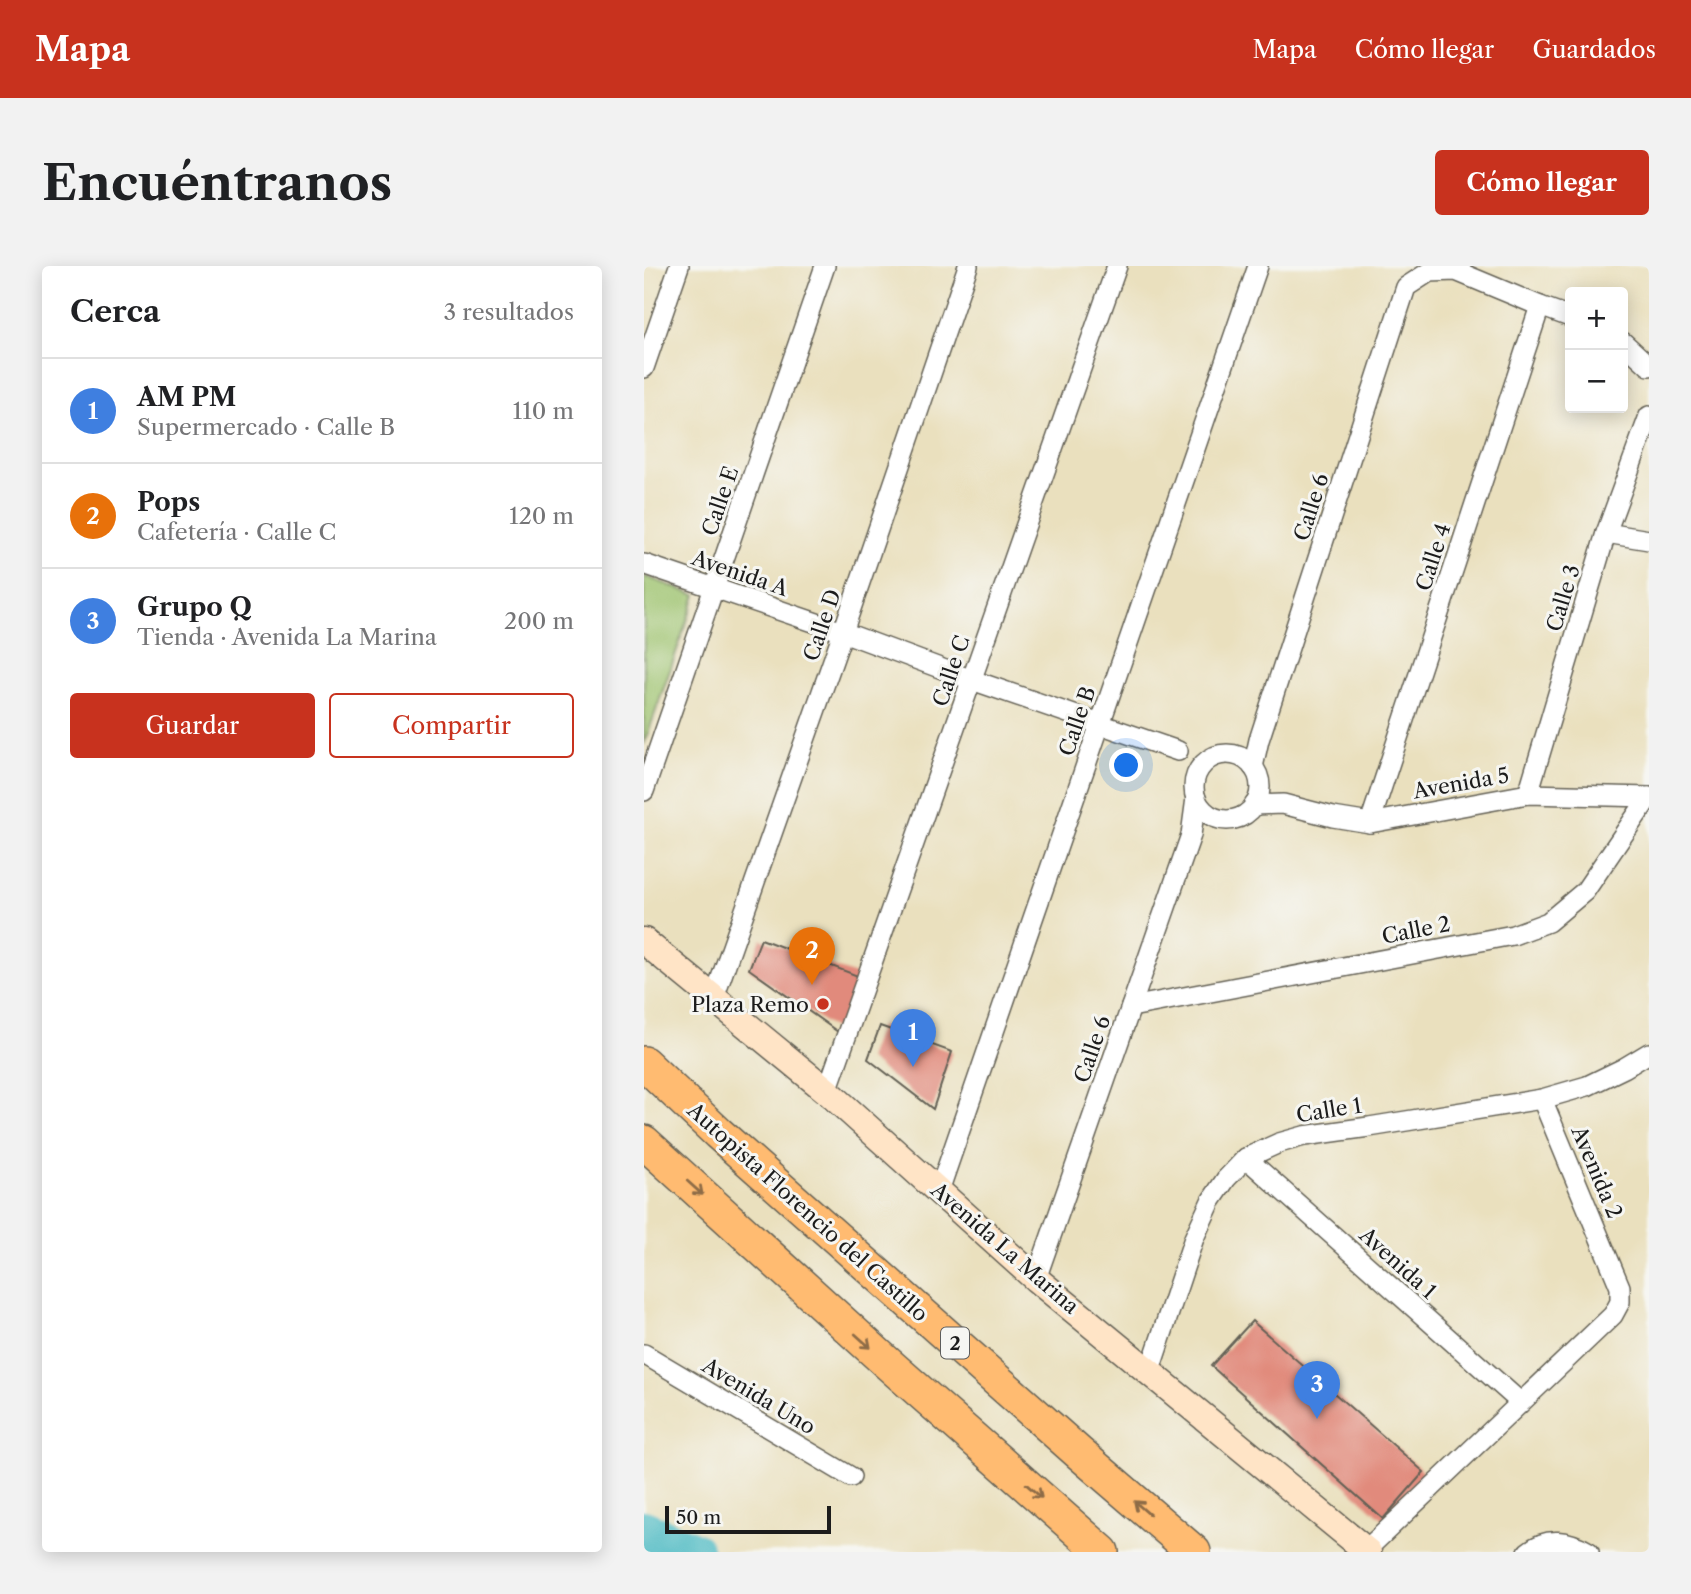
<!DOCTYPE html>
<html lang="es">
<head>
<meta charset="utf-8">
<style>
  :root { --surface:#fff; --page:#f2f2f2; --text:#202124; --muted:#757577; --line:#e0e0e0; --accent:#c8321e }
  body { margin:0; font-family:"Libre Caslon Text",serif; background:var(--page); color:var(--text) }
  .controls { position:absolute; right:21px; top:21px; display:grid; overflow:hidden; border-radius:7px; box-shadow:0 4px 18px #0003 }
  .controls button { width:63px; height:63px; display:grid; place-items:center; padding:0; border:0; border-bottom:2px solid var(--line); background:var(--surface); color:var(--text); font:35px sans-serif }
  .scale { position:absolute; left:21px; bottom:18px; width:166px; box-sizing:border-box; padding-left:7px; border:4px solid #1c1c1c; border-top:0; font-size:19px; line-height:24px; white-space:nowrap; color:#1c1c1c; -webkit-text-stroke:5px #f6f6f2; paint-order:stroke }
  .you { position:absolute; left:483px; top:500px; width:24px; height:24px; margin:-18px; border:5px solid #fff; border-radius:50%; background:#1a73e8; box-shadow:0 0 0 10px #1a73e833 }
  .badge { display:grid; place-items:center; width:46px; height:46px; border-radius:50%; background:var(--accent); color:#fff; font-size:23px; font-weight:700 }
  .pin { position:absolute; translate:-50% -58px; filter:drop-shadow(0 2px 4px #0008) }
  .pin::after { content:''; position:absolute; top:37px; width:24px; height:21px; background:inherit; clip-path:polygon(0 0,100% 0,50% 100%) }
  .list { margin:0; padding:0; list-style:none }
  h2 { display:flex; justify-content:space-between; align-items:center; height:91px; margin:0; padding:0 28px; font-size:30px }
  h2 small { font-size:23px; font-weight:400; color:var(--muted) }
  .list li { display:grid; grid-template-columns:46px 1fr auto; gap:21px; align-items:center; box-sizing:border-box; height:105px; padding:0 28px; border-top:2px solid var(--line) }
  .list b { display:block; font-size:26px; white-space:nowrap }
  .list p { margin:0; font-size:23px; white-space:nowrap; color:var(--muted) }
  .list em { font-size:23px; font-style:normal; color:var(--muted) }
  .actions { display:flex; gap:14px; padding:21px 28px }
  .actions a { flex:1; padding:16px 0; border:2px solid var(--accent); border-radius:7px; text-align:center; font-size:24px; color:var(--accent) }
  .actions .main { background:var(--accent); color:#fff }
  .map { position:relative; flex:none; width:1005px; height:1286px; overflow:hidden; border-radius:7px }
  header { display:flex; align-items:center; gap:42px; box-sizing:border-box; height:98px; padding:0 35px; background:var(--accent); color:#fff }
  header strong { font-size:33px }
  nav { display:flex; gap:38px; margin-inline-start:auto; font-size:24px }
  .intro { display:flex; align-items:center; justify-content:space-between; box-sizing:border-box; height:168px; padding:0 42px }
  h1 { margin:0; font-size:49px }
  .button { padding:18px 32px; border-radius:7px; background:var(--accent); color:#fff; font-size:24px; font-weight:700 }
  main { display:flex; gap:42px; padding:0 42px }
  aside { flex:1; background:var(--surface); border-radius:7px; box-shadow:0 4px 18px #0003 }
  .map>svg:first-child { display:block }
</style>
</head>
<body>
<header>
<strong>Mapa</strong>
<nav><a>Mapa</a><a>Cómo llegar</a><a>Guardados</a></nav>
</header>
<div class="intro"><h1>Encuéntranos</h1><a class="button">Cómo llegar</a></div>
<main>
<aside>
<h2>Cerca<small>3 resultados</small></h2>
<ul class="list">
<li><span class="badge" style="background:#3f7fe0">1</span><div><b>AM PM</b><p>Supermercado · Calle B</p></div><em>110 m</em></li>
<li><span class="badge" style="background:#e8710a">2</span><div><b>Pops</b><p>Cafetería · Calle C</p></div><em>120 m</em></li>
<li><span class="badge" style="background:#3f7fe0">3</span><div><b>Grupo Q</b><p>Tienda · Avenida La Marina</p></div><em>200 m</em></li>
</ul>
<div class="actions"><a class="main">Guardar</a><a>Compartir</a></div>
</aside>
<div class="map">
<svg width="1005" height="1286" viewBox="0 0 1005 1286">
  <rect width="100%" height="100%" fill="#f6f6f2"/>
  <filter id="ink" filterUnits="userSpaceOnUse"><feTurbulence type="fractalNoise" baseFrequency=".0143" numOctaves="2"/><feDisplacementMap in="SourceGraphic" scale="14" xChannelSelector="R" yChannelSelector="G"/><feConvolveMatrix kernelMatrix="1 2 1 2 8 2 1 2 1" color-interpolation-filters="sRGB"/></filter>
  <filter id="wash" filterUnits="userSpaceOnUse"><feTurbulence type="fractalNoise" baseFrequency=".00686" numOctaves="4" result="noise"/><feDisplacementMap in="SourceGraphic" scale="28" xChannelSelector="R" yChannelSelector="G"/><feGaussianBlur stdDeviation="1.57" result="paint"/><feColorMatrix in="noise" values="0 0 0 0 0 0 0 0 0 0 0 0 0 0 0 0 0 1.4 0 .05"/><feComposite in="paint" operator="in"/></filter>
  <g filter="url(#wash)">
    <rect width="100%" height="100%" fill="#eae0be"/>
    <path fill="#9ec36e" stroke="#5d7045" stroke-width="2" d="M0,310L52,329L0,479Z"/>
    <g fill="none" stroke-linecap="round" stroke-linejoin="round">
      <path stroke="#4cbac3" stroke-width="40" d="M0,1264L50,1286"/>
    </g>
    <g id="blocks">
      <g fill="#e18a7b">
        <path d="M117,673L214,710L194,766L105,703Z"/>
        <path d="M236,760L308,786L289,843L224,793Z"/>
        <path d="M608,1055L780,1206L739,1253L567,1100Z"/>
      </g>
    </g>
  </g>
  <g filter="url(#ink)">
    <use href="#blocks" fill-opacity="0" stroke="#646155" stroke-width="2"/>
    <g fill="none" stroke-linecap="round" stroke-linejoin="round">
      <g stroke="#646155" stroke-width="22">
        <g id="street">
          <path d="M979,76L1005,100"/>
          <path d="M0,102L35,0"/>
          <path d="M962,267L1005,274"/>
          <path d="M0,298L199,366L328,414L534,485"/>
          <circle cx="583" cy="521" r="33"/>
          <path d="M609,501L615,474L762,21L785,6L812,5L896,40L926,51"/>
          <path d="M0,525L181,0"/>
          <path d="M884,528L962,267L1005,150"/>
          <path d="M610,539L639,538L689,551L726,557L884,528L1005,531"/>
          <path d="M726,557L896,40"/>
          <path d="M70,732L199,366L324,0"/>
          <path d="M487,741L869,669L904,656L941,625L1005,531"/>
          <path d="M183,825L473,0"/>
          <path d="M602,892L876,1136"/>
          <path d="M295,925L614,0"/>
          <path d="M392,1013L547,569L552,532"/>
          <path d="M0,1088L207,1211"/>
          <path d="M505,1107L550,972L567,935L582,913L602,892L635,877L660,870L725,861L898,833L943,820L980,802L1005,787"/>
          <path d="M722,1284L969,1049L976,1036V1021L898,833"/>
          <path d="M884,1286C903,1270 925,1274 945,1286"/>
        </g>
      </g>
      <g stroke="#646155" stroke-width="29">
        <path id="secondary" d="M0,675L183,825L392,1013L724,1286"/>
      </g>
      <g stroke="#646155" stroke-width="36">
        <g id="highway">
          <path d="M0,797L74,867L435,1187L550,1286"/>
          <path d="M0,876L240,1094L458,1286"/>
        </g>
      </g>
      <use href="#street" stroke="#fff" stroke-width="19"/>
      <use href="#secondary" stroke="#ffe4c6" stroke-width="26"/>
      <use href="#highway" stroke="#ffbb71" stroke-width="33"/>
    </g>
    <defs><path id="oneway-shaft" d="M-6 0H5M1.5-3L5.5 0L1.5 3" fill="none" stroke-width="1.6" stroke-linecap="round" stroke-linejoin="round" transform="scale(1.75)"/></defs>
    <g stroke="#8e6c46">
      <use href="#oneway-shaft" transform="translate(51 922) rotate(42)"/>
      <use href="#oneway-shaft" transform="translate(219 1075) rotate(42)"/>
      <use href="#oneway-shaft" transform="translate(390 1225) rotate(41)"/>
      <use href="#oneway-shaft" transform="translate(498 1242) rotate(-139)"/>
    </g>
  </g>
  <circle fill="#c8321e" stroke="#f6f6f2" stroke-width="2.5" cx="179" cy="738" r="7"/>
  <g text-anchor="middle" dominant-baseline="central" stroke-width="6" stroke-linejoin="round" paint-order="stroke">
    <rect fill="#f6f6f2" stroke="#5d5d5c" stroke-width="2" x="297" y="1061.5" width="28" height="31" rx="5"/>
    <g font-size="19" font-weight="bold" fill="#1c1c1c">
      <text x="311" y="1077">2</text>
    </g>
    <g font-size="21" fill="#1c1c1c" stroke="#f6f6f2">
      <text transform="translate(76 235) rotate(-71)">Calle E</text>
      <text transform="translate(667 241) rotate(-72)">Calle 6</text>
      <text transform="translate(789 291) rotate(-72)">Calle 4</text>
      <text transform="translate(96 307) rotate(19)">Avenida A</text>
      <text transform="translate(919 332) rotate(-73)">Calle 3</text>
      <text transform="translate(178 359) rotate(-71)">Calle D</text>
      <text transform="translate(307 405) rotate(-71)">Calle C</text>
      <text transform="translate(433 455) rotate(-71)">Calle B</text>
      <text transform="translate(817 517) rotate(-10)">Avenida 5</text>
      <text transform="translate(772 664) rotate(-11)">Calle 2</text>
      <text transform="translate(448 783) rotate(-71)">Calle 6</text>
      <text transform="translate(685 844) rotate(-9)">Calle 1</text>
      <text transform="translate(953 906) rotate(67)">Avenida 2</text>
      <text transform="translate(164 946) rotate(42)">Autopista Florencio del Castillo</text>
      <text transform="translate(361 982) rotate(41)">Avenida La Marina</text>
      <text transform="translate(754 997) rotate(42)">Avenida 1</text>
      <text transform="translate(115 1130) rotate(31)">Avenida Uno</text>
    </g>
    <g font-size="21" fill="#1c1c1c" stroke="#f6f6f2" text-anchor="end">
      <text x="165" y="738">Plaza Remo</text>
    </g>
  </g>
</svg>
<div class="controls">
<button>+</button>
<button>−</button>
</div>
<div class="scale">50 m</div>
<div class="you"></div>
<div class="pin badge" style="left:269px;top:801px;background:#3f7fe0">1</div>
<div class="pin badge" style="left:168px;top:719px;background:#e8710a">2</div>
<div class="pin badge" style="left:673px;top:1153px;background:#3f7fe0">3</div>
</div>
</main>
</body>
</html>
